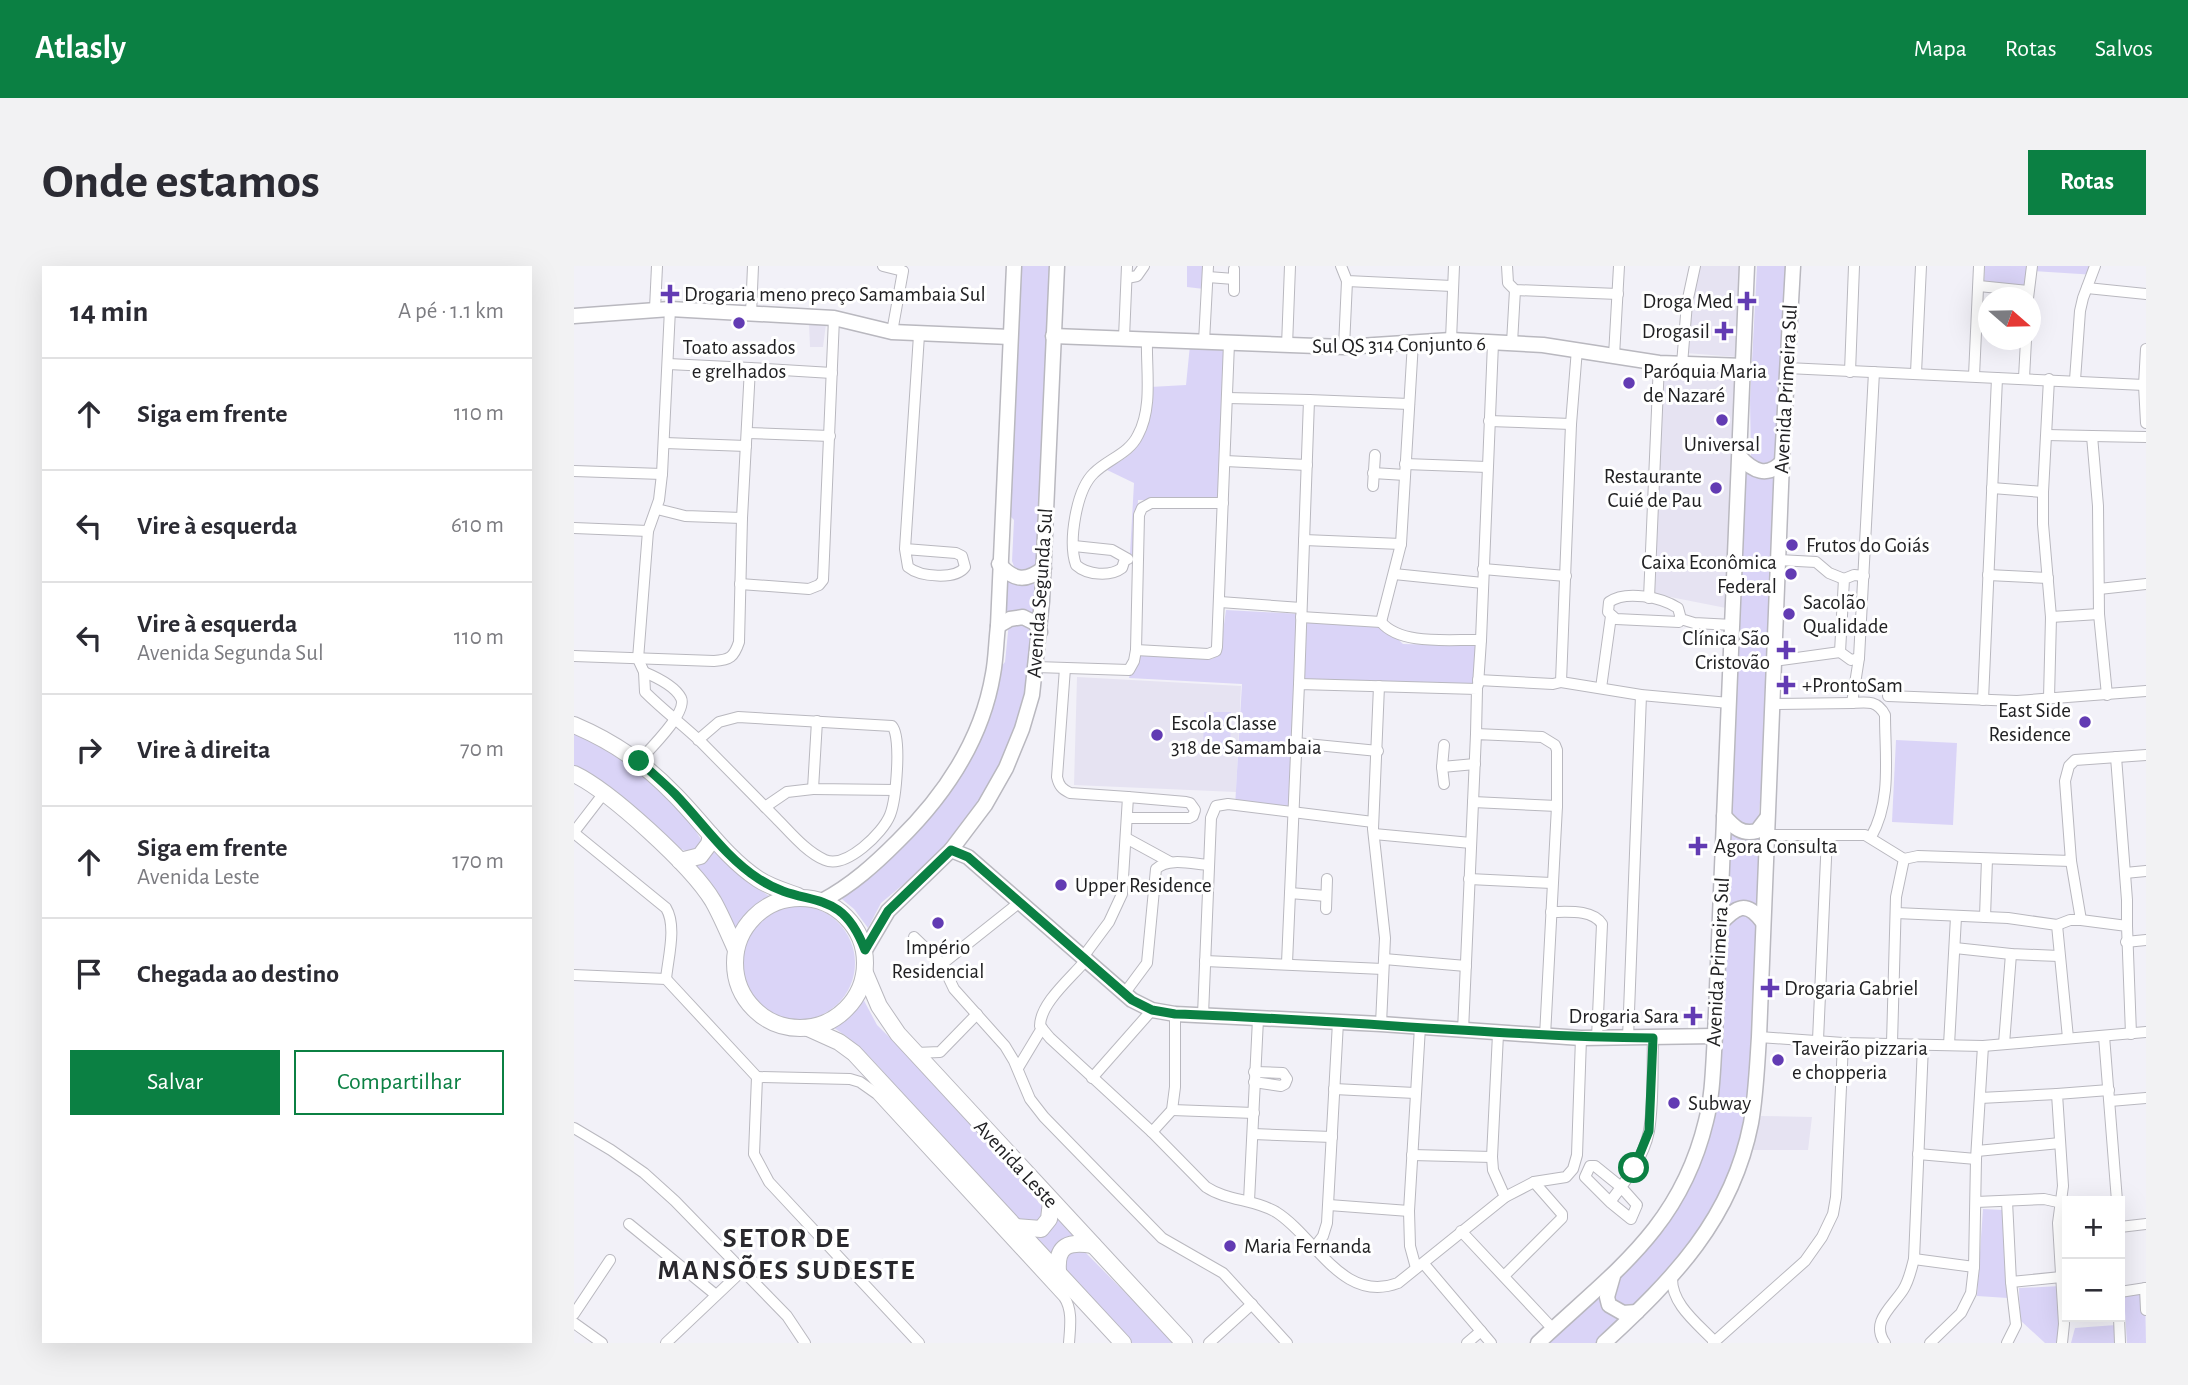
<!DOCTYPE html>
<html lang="pt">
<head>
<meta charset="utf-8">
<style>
  :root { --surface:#fff; --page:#f2f2f3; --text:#2b2b33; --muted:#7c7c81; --line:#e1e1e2; --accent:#0b8043 }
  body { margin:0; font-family:"Alegreya Sans",sans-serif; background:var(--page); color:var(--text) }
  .controls { position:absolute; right:21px; bottom:21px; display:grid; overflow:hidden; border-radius:0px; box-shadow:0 7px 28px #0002 }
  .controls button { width:63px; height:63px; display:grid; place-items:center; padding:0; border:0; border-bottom:2px solid var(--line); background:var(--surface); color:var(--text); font:35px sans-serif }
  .compass { position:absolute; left:1404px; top:21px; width:63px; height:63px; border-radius:50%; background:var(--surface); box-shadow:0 7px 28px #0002; rotate:110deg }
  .stop { position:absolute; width:21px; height:21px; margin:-16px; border:5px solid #0b8043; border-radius:50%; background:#fff }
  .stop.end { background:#0b8043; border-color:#fff; box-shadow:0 2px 7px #0008 }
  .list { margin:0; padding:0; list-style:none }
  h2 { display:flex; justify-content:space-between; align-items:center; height:91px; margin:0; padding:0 28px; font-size:30px }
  h2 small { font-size:23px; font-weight:400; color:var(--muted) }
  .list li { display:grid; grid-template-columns:46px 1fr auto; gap:21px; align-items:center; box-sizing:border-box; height:112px; padding:0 28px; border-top:2px solid var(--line) }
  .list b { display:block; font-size:26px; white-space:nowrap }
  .list p { margin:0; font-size:23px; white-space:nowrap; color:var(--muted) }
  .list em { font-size:23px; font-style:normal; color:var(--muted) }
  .actions { display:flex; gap:14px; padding:21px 28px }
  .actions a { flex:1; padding:16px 0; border:2px solid var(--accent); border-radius:0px; text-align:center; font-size:24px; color:var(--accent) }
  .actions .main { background:var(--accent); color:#fff }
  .icon { flex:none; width:38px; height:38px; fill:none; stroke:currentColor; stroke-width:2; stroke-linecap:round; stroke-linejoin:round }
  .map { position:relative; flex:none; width:1572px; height:1077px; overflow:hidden; border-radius:0px }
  header { display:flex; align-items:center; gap:42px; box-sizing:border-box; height:98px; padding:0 35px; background:var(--accent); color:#fff }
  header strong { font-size:33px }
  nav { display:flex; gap:38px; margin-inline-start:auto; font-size:24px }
  .intro { display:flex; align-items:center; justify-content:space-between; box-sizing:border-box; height:168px; padding:0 42px }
  h1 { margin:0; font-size:49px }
  .button { padding:18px 32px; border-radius:0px; background:var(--accent); color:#fff; font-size:24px; font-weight:700 }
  main { display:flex; gap:42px; padding:0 42px }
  aside { flex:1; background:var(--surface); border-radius:0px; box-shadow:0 7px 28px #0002 }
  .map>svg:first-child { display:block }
</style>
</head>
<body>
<header>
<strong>Atlasly</strong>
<nav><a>Mapa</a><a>Rotas</a><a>Salvos</a></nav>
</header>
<div class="intro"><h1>Onde estamos</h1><a class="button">Rotas</a></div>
<main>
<aside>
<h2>14 min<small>A pé · 1.1 km</small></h2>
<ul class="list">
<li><svg class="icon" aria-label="ahead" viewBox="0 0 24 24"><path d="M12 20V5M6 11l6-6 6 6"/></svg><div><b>Siga em frente</b></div><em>110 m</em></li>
<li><svg class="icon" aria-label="left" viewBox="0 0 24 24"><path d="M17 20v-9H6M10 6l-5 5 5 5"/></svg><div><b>Vire à esquerda</b></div><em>610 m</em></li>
<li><svg class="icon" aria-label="left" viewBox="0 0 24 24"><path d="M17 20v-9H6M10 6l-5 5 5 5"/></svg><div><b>Vire à esquerda</b><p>Avenida Segunda Sul</p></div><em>110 m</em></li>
<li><svg class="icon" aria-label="right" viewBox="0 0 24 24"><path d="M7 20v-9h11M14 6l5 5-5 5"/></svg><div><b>Vire à direita</b></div><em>70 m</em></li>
<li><svg class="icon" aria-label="ahead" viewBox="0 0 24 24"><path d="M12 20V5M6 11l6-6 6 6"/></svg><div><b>Siga em frente</b><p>Avenida Leste</p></div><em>170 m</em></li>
<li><svg class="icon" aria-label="arrive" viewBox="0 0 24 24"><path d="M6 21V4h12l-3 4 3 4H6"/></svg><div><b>Chegada ao destino</b></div></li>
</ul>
<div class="actions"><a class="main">Salvar</a><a>Compartilhar</a></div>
</aside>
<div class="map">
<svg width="1572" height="1077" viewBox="0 0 1572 1077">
  <rect width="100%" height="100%" fill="#f2f1f8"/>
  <g fill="#e6e3f2">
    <path d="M1121,0H1167L1163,91L1112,87Z"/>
    <path d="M235,58H252L249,81H236Z"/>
    <path d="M1088,101L1164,105L1152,342L1081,328Z"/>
    <path d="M503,411L667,420L662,526L500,519Z"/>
    <path d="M1187,850L1238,851L1234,884H1177Z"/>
  </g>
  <g fill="#dad4f7">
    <path d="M446,0H481L465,296L460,305L442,306L438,295L440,254L436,250Z"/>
    <path d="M613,0H631L630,23L613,21Z"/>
    <path d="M1183,0H1213L1203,193L1197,200L1182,197L1177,191L1176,134Z"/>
    <path d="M1411,0H1525L1522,9L1459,5L1456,23L1410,19Z"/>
    <path d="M616,79L651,82L645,234H564L561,289L556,288L560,217L531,203C574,185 574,163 576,121L612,119Z"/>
    <path d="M1170,200L1201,210L1200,395L1184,557L1172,564L1155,547Z"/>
    <path d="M431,311C443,322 454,323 466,312L464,354L429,352Z"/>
    <path d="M652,344L727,348L722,548L661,541L668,418L555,412L561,387L638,393L646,387Z"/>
    <path d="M731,355L812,362L829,378L905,380L903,421L727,415Z"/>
    <path d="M435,356L460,360L459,404L431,495L386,565L343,607L307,637L294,662L280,643L263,629C287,619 309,607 321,583L393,494L417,450L425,403L431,396Z"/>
    <path d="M630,446H657L656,489L629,488Z"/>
    <path d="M0,464L44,485L110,546L128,575L124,586L117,587L107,583L0,501Z"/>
    <path d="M1322,474L1383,477L1379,559L1318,556Z"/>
    <path d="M1153,558L1188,568L1185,645C1171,638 1164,633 1150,643Z"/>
    <path d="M141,578C158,600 173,617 197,631L180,640L161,665L134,614L116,600Z"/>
    <circle cx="224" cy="697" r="57"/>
    <path d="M1161,646L1181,651L1182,661C1181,756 1185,849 1141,937C1133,954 1124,973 1112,988C1097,1007 1077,1024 1060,1041L1044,1040L1039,1030L1041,1018L1091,963L1130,889L1143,837L1151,655Z"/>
    <path d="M287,729L303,759L389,844L471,944L468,954L451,960C421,929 389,899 360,867C327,830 300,785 255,759L273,747Z"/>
    <path d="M1409,943L1429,944L1434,1032L1403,1030Z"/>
    <path d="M479,945L505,973L478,996L455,971Z"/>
    <path d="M510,985L601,1077H555L488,1000L491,986Z"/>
    <path d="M1487,1020L1488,1057L1484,1077H1471L1446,1054L1445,1022Z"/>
    <path d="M1028,1024L1051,1051L1022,1077H972Z"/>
    <path d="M1571,1028L1572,1077H1553L1550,1029Z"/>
    <path d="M1542,1059L1543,1077H1497L1501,1062Z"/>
  </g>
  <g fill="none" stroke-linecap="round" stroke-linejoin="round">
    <g stroke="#b9b8bf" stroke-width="12">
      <g id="street">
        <path d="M309,0L329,5L318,66"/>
        <path d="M767,0L773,15L878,20"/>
        <path d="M933,0L934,17L941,24L1044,28"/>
        <path d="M634,11L660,13"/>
        <path d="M553,12L563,10L570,0"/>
        <path d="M1405,20L1454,25"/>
        <path d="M1513,22L1572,28"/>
        <path d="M660,25V3"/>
        <path d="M1454,32L1458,0"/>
        <path d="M81,43L83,0"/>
        <path d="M96,43L88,208L85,234L74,265L64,393L70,406L71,426C89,444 109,459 127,476C152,501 177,527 202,552C216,566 232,586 251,594C272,603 309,567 316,549C322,534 328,471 318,460L164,451L145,456L124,474"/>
        <path d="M177,48L179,0"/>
        <path d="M550,72L553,0"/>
        <path d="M877,74L880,0"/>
        <path d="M630,76L634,0"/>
        <path d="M938,77L941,24"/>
        <path d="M713,80L716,0"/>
        <path d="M770,81L773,15"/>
        <path d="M1572,83L1570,119L1572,157"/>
        <path d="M1040,90L1045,0"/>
        <path d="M1108,98L1113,37L1121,0"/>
        <path d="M176,102L258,107"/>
        <path d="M1213,102L1570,119"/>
        <path d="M1276,106L1280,0"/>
        <path d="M1342,107L1347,0"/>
        <path d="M1400,110L1405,0"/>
        <path d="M1450,112L1452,74"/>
        <path d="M1501,114L1506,45L1509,32L1521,0"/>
        <path d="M653,132L735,134L725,418"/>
        <path d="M735,134L835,138"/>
        <path d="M915,155L997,158"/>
        <path d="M173,167L256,170"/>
        <path d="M1473,169L1518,170L1524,240L1525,348L1533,429"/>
        <path d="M1518,170L1572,171"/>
        <path d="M91,177L172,180"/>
        <path d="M651,195L733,199"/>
        <path d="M831,198L913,201"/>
        <path d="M0,205L88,208"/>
        <path d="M799,207L831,209"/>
        <path d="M799,220L801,189"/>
        <path d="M1418,222L1469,226"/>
        <path d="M83,243L111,250L168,252"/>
        <path d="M0,262L74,265"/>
        <path d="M730,274L827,278"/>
        <path d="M500,280L538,284L554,293"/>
        <path d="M331,283L382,287L388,290L391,301C382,314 346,311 334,301L331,283L345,69"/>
        <path d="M551,293L548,302C536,311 513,309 502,299C494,276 502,224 520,207C534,193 555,188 564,169C579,142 572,103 573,74"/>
        <path d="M1205,294L1242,296L1255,307L1270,313"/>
        <path d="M909,303L992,310"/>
        <path d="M820,308L909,317"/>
        <path d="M1414,309L1474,312"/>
        <path d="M166,318L235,323L245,319L249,314L260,52"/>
        <path d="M1525,323L1572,318"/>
        <path d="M1075,332L1085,97"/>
        <path d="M646,336L727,342"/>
        <path d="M727,351L807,356L827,278L839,76"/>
        <path d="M1477,351L1525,348"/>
        <path d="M1107,353L1104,342C1087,331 1052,324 1035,336L1034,346L1042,353L1105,356L1107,353L1120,357L1159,359"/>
        <path d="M807,356C827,380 877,373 907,374L904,419"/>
        <path d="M907,374L919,77"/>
        <path d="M562,384L634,388L642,385L643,381L655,77"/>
        <path d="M0,390L140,395C156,394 160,391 165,376L168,252L176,102L94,98"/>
        <path d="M1285,392L1277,394L1266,386L1270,313L1280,309L1290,310"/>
        <path d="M1200,395L1266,386"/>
        <path d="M462,401L555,404L560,395L562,384L565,249L568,242L577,237H649"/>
        <path d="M491,402L483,511C485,520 488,523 496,527L554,531L548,628L535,656L509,691"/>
        <path d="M904,414L979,418L987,416L997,158L1003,83"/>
        <path d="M987,416L1067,429L1155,437"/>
        <path d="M805,420L799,563L811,672L807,758"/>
        <path d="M1027,422L1037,350"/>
        <path d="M1314,430L1443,435L1572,425"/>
        <path d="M1475,432L1477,351L1469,258V226L1475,113"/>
        <path d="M1409,434L1423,112"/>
        <path d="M1198,438L1278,437"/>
        <path d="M243,455L239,523L321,524"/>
        <path d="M722,477L804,485"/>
        <path d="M870,479L868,501L870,518"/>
        <path d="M1542,491L1553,634V660"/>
        <path d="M65,495C75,484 114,446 107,432C101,420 82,411 70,406"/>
        <path d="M868,501L901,498"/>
        <path d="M899,536L983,540"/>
        <path d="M191,541L213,526L239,523"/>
        <path d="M553,552H615L619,550L621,544L616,537L612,536L554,531"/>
        <path d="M0,566L30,527"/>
        <path d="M0,567L92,642C103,660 94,692 92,713"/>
        <path d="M800,568L897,577"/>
        <path d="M1192,569H1291L1330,593"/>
        <path d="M1297,571C1318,534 1311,491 1311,449C1303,434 1293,436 1278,437L1285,392L1300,106"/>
        <path d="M552,572L596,596"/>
        <path d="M1551,607L1572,605"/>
        <path d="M895,613L978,617"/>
        <path d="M716,627L752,630"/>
        <path d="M752,643L753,613"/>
        <path d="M977,646C993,646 1018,643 1028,658L1023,772"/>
        <path d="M1322,647L1434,652L1483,659L1494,772"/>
        <path d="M1411,651L1413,593"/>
        <path d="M1507,654L1553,660L1557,768"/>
        <path d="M1483,659L1496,654H1507L1497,595"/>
        <path d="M340,671L368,698L380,723L431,780L440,795L456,833L470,851L588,972L649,1007L713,1077"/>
        <path d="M1552,676L1572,674"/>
        <path d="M1381,682L1437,688L1485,690"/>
        <path d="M810,693L892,700"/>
        <path d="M512,694C498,711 466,737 466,760L476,772L578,866L632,921C653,935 680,933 702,946C742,971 768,1038 824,1017L931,931L960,916L992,911L999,903L1003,889L1007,772"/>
        <path d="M631,695L809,703"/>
        <path d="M713,697L725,418L903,423L902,468"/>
        <path d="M368,698L446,636"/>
        <path d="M0,709L92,713L183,811L180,888L195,916L345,1077"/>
        <path d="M550,728L573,697L582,603C594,591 619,598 635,599"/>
        <path d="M629,749L637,552L642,540L654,538L799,556"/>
        <path d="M889,765L902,468L968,471L981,479L983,484V540L971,770"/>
        <path d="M924,768L918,891L919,904L931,931"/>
        <path d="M1530,770L1543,935"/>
        <path d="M1185,771L1269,777L1409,780L1572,766"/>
        <path d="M1054,772L1067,429"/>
        <path d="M1244,774L1253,570"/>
        <path d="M1318,777L1322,631L1330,593L1344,590L1497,595L1491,515L1495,500L1501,494L1572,489"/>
        <path d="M1430,778L1437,688"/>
        <path d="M1375,779L1382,651"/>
        <path d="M342,787L366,786L403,748"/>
        <path d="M444,802L468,762"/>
        <path d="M183,811L276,813L286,816L303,828L490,1031C499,1044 496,1062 495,1077"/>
        <path d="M518,812L578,744"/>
        <path d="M680,816L707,820L711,818L713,813L709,807L680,806"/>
        <path d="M760,823L841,827"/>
        <path d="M1406,832L1483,828"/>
        <path d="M1536,835L1572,832"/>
        <path d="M598,844L680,847"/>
        <path d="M0,862L37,884L70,907L101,935L213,1050L231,1077"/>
        <path d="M578,866L598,844L601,821V748"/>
        <path d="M679,868L758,871"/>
        <path d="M1403,885L1486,877"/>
        <path d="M1344,888L1402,893"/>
        <path d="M838,889L918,891"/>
        <path d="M675,935L684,753"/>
        <path d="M1036,936L1057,953L1063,939L1047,921L1021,900H1016L1011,911L1036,936C1052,915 1070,891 1075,865C1080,835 1078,802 1079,772"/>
        <path d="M1402,936L1470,933L1493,938"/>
        <path d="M755,939L835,945"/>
        <path d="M55,958L142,1029"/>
        <path d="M1546,961L1572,958"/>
        <path d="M887,965L979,1063"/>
        <path d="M740,982L749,970L753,957L764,756"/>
        <path d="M1340,993L1400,1001"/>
        <path d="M850,998L917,1077"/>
        <path d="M842,1002L836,980L835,945L846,761"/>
        <path d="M930,1010L988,952V948L960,916"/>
        <path d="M1098,1011C1097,1038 1123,1057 1140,1075"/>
        <path d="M1437,1016L1487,1011"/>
        <path d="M1571,1022L1572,1044"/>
        <path d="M1546,1026L1572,1022"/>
        <path d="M0,1048L36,994"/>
        <path d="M1545,1051L1546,1077"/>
        <path d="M0,1057L28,1077"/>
        <path d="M92,1077L169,1004"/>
        <path d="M635,1077L678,1038"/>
        <path d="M893,1077L907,1065"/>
        <path d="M1139,1077L1231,995L1248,971L1259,948L1262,931L1269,777"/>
        <path d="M1311,1077C1296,1056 1318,1041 1329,1024C1335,1015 1337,1004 1340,993L1349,779"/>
        <path d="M1356,1077L1387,1047L1397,1027L1400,1001L1402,893L1409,780"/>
        <path d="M1433,1077L1442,1059L1437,1016L1433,935"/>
        <path d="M1488,1077L1490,1058L1484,957L1489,920L1483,828L1535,824"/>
      </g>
    </g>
    <g stroke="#b9b8bf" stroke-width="17">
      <g id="secondary">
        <path d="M0,50L96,43L260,52L318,66L436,71"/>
        <path d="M479,70L770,81L877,74L969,79L1085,97L1170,100"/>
        <path d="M1166,191C1179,205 1193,212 1208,196"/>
        <path d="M425,298C440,315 452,316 470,302"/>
        <path d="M424,360L436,353L449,351L461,357L466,366"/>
        <path d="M1150,550C1160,561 1167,569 1183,565L1193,552"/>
        <path d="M377,584L394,591L558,734L578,744L601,748L807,758L1007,772L1141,770"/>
        <path d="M248,635C278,619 301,598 324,575C371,529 408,474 419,408C422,393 422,376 424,360L440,0"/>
        <path d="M1146,658C1162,641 1172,634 1188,655"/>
        <path d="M291,684L314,645L377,584L411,539L432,502L448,463L458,429L468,335L483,0"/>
        <path d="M1039,1010L1033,1031L1035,1039L1049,1047L1063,1046"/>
        <path d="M964,1077C1039,1006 1106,963 1132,855C1139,828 1139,799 1141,770L1173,0"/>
        <path d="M1030,1077C1099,1013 1158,954 1177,857C1182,829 1183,800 1185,771L1208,196L1219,0"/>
      </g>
    </g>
    <g stroke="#b9b8bf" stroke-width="18">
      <g id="primary">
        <path d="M0,459C40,476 70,497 101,529C128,556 152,592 184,613C196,621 210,625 224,630"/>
        <path d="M0,508C36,525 118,600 139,635C148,651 155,668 162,684"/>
        <path d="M106,595L126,590L135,578L137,569"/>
        <circle cx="226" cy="697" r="65"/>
        <path d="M291,707L305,740L324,768L610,1077"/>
        <path d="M234,762L265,776L280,787L549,1077"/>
        <path d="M441,961L467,963L475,953L477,936"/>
        <path d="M484,1005C482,979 495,975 519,979"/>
      </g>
    </g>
    <use href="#street" stroke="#fff" stroke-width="10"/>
    <use href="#secondary" stroke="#fff" stroke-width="14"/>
    <use href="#primary" stroke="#fff" stroke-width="16"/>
  </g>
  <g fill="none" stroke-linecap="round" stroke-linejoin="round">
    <path stroke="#0b8043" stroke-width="9" d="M65,495C77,506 90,517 101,528C128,556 152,592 185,613C232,644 266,618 291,684L314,645L377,584L394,591L558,734L578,744L601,748C761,753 919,770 1079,772L1075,865L1060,902"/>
  </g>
  <g fill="#623bb3" stroke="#fff" stroke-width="2.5">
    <path d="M92.5 17.5h7v7h7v7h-7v7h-7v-7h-7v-7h7z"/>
    <path d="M1169.5 24.5h7v7h7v7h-7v7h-7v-7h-7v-7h7z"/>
    <circle cx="165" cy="57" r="7"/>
    <path d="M1146.5 54.5h7v7h7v7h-7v7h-7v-7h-7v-7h7z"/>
    <circle cx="1055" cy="117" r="7"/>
    <circle cx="1148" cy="154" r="7"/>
    <circle cx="1142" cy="222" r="7"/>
    <circle cx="1218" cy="279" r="7"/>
    <circle cx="1217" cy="308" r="7"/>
    <circle cx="1215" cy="348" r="7"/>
    <path d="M1208.5 373.5h7v7h7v7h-7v7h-7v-7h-7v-7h7z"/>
    <path d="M1208.5 408.5h7v7h7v7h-7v7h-7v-7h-7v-7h7z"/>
    <circle cx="1511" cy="456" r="7"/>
    <circle cx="583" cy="469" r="7"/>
    <path d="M1120.5 569.5h7v7h7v7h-7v7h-7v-7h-7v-7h7z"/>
    <circle cx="487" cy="619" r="7"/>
    <circle cx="364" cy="657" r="7"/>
    <path d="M1192.5 711.5h7v7h7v7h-7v7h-7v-7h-7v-7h7z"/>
    <path d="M1115.5 739.5h7v7h7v7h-7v7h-7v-7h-7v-7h7z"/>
    <circle cx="1204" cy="794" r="7"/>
    <circle cx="1100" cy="837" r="7"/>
    <circle cx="656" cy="980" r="7"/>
  </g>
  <g text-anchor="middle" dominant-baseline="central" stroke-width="6" stroke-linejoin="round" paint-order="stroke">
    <g font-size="21" fill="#212123" stroke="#fff" text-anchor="start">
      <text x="110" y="28">Drogaria meno preço Samambaia Sul</text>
      <text x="1159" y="35" text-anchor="end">Droga Med</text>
      <text x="1136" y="65" text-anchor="end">Drogasil</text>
      <text x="165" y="81" text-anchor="middle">Toato assados<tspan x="165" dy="24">e grelhados</tspan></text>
      <text x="1069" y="105">Paróquia Maria<tspan x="1069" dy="24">de Nazaré</tspan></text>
      <text x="1148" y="178" text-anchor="middle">Universal</text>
      <text x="1128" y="210" text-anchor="end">Restaurante<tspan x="1128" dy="24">Cuié de Pau</tspan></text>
      <text x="1232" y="279">Frutos do Goiás</text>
      <text x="1203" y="296" text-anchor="end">Caixa Econômica<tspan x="1203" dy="24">Federal</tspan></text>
      <text x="1229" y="336">Sacolão<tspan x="1229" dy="24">Qualidade</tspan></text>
      <text x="1196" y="372" text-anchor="end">Clínica São<tspan x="1196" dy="24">Cristovão</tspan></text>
      <text x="1228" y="419">+ProntoSam</text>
      <text x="1497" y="444" text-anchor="end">East Side<tspan x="1497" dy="24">Residence</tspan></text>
      <text x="597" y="457">Escola Classe<tspan x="597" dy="24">318 de Samambaia</tspan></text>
      <text x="1140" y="580">Agora Consulta</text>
      <text x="501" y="619">Upper Residence</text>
      <text x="364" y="681" text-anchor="middle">Império<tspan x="364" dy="24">Residencial</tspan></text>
      <text x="1210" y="722">Drogaria Gabriel</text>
      <text x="1105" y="750" text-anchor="end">Drogaria Sara</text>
      <text x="1218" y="782">Taveirão pizzaria<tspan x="1218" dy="24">e chopperia</tspan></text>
      <text x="1114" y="837">Subway</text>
      <text x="670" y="980">Maria Fernanda</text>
    </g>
    <g font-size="21" fill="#212123" stroke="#fff">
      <text transform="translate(825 79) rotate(-1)">Sul QS 314 Conjunto 6</text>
      <text transform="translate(1212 123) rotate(-87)">Avenida Primeira Sul</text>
      <text transform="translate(466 327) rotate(-86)">Avenida Segunda Sul</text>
      <text transform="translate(1144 696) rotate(-87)">Avenida Primeira Sul</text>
      <text transform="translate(442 898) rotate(47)">Avenida Leste</text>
    </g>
    <g font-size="28" font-weight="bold" letter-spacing="2" fill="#2a292e" stroke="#fff">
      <text x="213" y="973">SETOR DE<tspan x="213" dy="32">MANSÕES SUDESTE</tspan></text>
    </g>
  </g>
</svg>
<div class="controls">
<button>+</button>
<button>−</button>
</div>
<svg class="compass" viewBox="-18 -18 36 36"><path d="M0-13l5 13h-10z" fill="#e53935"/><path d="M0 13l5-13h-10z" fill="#7c7c81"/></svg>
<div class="stop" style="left:1060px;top:902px"></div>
<div class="stop end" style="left:65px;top:495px"></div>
</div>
</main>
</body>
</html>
